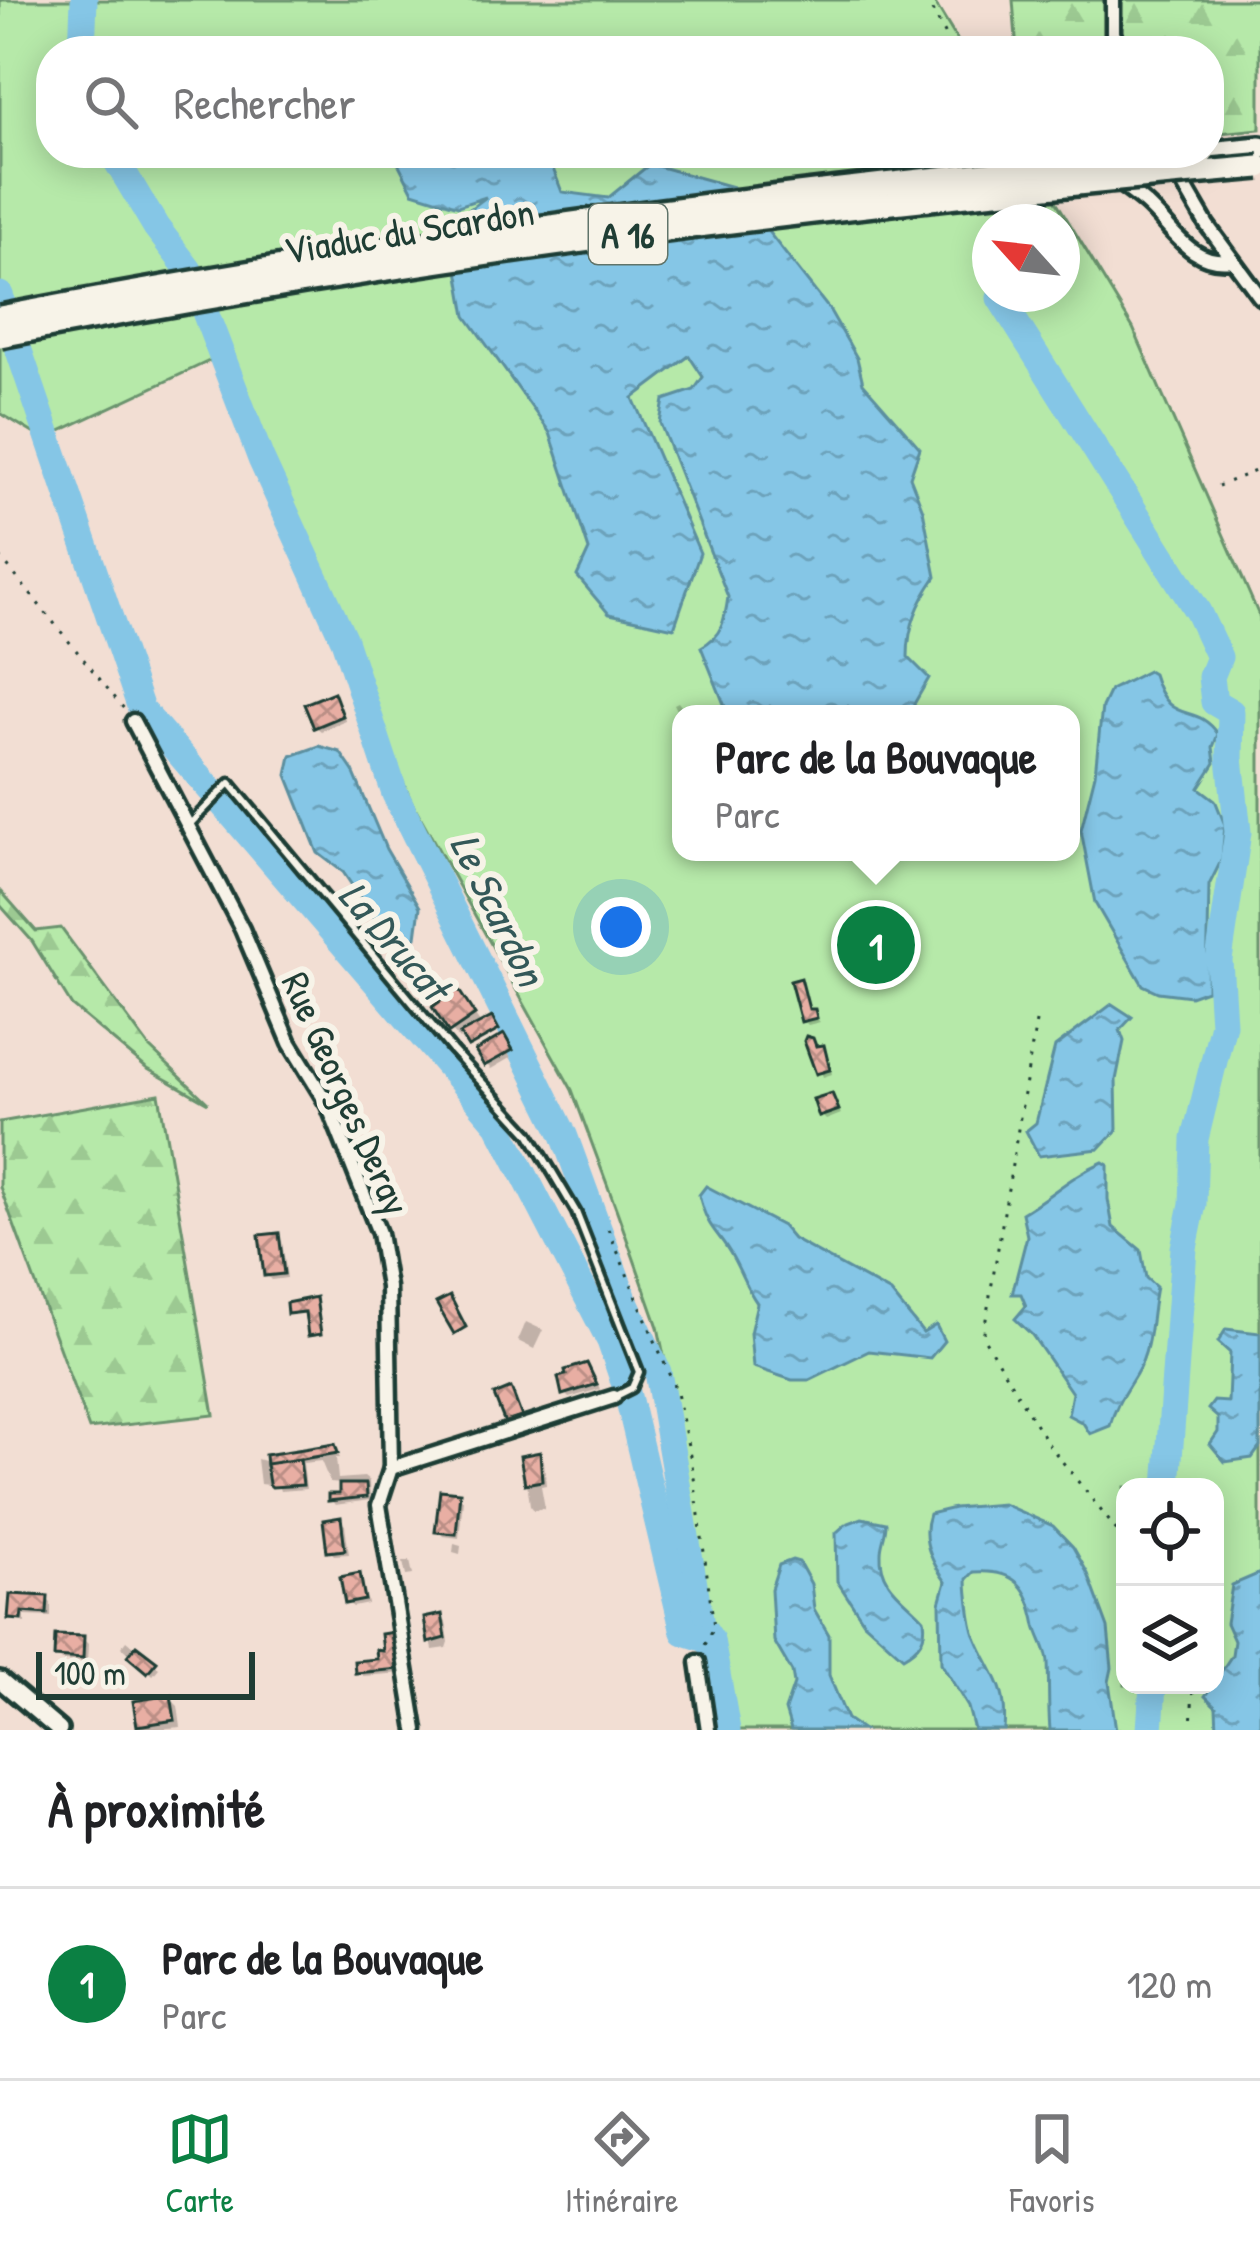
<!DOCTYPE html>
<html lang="fr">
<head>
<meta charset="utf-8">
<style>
  :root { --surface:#fff; --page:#f6f6f6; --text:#202124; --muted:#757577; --line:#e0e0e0; --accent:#0b8043 }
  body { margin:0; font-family:"Patrick Hand",sans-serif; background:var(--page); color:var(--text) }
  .controls { position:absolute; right:36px; bottom:36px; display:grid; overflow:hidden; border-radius:24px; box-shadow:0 6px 30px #0003 }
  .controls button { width:108px; height:108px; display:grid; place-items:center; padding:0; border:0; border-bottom:3px solid var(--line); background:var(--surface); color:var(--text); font:60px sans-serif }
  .compass { position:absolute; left:972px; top:204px; width:108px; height:108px; border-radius:50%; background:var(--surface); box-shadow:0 6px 30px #0003; rotate:297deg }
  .scale { position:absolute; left:36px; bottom:30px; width:219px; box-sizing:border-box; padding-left:12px; border:6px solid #1f3d34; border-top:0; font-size:33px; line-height:42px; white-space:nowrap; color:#1f3d34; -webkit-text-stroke:9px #f7f3e8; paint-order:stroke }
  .you { position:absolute; left:621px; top:927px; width:42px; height:42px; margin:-30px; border:9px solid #fff; border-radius:50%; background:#1a73e8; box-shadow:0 0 0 18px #1a73e833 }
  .badge { display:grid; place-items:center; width:78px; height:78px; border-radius:50%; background:var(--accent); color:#fff; font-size:39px; font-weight:700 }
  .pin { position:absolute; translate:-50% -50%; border:6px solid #fff; box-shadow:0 3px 12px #0006 }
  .popup { position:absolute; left:672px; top:705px; width:408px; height:156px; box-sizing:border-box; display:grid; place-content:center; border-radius:24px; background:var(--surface); filter:drop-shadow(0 3px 9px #0005); font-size:39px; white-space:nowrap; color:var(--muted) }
  .popup b { font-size:45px; color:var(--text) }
  .popup::after { content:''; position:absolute; left:50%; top:100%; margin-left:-24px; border:24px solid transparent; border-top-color:var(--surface) }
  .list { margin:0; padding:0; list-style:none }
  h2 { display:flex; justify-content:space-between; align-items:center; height:156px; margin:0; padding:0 48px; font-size:51px }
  h2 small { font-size:39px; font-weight:400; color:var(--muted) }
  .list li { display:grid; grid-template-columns:78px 1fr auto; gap:36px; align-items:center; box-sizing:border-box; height:192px; padding:0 48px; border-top:3px solid var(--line) }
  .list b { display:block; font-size:45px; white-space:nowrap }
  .list p { margin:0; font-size:39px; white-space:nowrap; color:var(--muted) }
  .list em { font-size:39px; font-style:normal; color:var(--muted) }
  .icon { flex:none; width:66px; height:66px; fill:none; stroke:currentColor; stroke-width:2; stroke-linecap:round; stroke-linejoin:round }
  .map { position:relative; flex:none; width:1260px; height:1730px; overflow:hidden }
  .search { position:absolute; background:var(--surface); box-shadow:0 6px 30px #0003; left:36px; right:36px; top:36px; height:132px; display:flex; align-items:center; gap:30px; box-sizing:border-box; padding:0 42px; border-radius:48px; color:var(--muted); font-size:45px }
  .sheet { height:348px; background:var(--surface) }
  nav { display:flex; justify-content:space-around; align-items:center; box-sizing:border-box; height:168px; border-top:3px solid var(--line); background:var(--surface); font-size:33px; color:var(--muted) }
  nav a { display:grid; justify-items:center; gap:6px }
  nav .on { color:var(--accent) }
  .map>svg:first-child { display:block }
</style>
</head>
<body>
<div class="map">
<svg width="1260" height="1730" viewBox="0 0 1260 1730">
  <defs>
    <pattern id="forest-firs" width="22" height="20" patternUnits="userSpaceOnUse" patternTransform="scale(3)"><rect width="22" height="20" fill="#b6e9a9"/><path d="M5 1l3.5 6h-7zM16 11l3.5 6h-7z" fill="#9cc992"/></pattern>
    <pattern id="water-ripples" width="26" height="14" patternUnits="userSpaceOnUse" patternTransform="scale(3)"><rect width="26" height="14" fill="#85c6e6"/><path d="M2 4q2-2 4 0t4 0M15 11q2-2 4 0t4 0" fill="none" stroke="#6ca2bb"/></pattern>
    <pattern id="building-cross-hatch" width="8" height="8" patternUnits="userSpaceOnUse" patternTransform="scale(3)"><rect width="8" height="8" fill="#e8aea3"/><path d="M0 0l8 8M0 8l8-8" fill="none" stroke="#bb8f86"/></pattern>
  </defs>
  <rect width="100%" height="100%" fill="#f2ded3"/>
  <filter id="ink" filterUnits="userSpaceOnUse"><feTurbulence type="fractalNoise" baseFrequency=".00833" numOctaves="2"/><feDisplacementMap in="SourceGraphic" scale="24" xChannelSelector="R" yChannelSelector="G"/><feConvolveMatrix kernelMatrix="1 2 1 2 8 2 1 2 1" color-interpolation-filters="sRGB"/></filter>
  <g filter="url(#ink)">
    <g fill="url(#forest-firs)" stroke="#6a936e" stroke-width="3">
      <path d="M1013,0H1260V129L1209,134V51H1017Z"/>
      <path d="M0,890L36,931L61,928L149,1047L208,1103L146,1068L72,1006L32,941L0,905Z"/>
      <path d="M159,1094L214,1415L89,1429L0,1187V1122Z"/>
    </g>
    <path fill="#b6e9a9" stroke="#6a936e" stroke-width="3" fill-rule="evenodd" d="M0,0H933L964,51H51V153H1027L1133,328L1260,618V1730H718L707,1618L678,1424L658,1327L617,1211L572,1090L411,800L220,356L43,439L0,413ZM990,222H1062V294H990ZM681,714H1071V852H681ZM1125,1487H1215V1685H1125Z"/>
    <g fill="url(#water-ripples)" stroke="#5c8f9f" stroke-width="3">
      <path d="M393,153H547L562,192L608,198L650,164L733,187L829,309L857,358L863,383L920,448L910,477L923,510L936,577C918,603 908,625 908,657L929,678L914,704L917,714H728L701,647C722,636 725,620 728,597L660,423L664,400L694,390L703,377L689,356L633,398L700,553L674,628L609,614L577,576L589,550L550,433L466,316L450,224L486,197L458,206L413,192Z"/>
      <path d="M1148,671L1153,674C1169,729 1195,700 1218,734L1213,747L1215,763L1199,788L1215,800L1225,825L1222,859L1209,885L1207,990L1190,996L1158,992L1143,985L1095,903L1081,830L1095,774L1102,707L1110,690Z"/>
      <path d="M319,746L340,752L353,771L386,849L420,907L416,937L400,946L388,939L343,872L318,853L287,775L291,756Z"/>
      <path d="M1112,1004L1132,1017L1120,1030L1124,1041L1116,1080L1117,1130L1099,1149L1039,1156L1026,1131L1036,1123L1055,1047Z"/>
      <path d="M1103,1162L1108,1165V1199L1113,1227L1141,1250L1146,1278L1156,1287C1150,1316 1152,1347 1136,1374C1126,1391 1115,1405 1110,1426L1090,1434L1083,1423L1068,1415L1072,1393L1032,1335L1015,1319L1026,1306L1021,1294H1012L1027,1236L1022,1213C1051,1196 1072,1175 1103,1162Z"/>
      <path d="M706,1186L782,1226L793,1239L891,1293L923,1333L936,1325L944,1341L930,1358L869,1351L809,1380H792L753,1367L750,1333L757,1303C746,1288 742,1274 733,1258C718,1230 708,1232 699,1195Z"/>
      <path d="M1226,1329L1260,1333V1447L1252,1458L1225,1462L1210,1444L1218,1432V1418L1208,1409L1214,1401L1228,1402L1230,1353L1218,1342Z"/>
      <path d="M1003,1504L1053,1526L1073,1547L1088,1574L1108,1628L1112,1668L1109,1682L1116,1730H1050C1048,1707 1049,1685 1048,1662C1047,1649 1039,1638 1036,1626C1029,1587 1016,1569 974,1572L967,1579C967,1590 971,1628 976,1637C992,1676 1008,1684 1004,1730H974L968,1707L941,1663L940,1603L946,1582C931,1562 920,1539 929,1514L954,1508Z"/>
      <path d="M862,1518L886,1523C886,1535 881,1542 881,1553C879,1585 905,1598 924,1619C927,1638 919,1648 903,1657L864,1622L837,1581L836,1533L846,1524Z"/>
      <path d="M792,1560L799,1562L811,1584L814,1609L829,1635V1675L847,1719L863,1730H791L785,1710L794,1684L792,1672L774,1641L771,1589L779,1565Z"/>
      <path d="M1260,1573V1730H1217L1216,1707L1205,1696L1232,1655L1234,1641L1226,1623L1232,1585Z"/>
    </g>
    <g fill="#0003">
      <path d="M333,695L346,721L321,731L316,727Z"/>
      <path d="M678,702L687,714H681V718L674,704Z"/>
      <path d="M800,981L811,1012L820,1022L808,1025L804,1021Z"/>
      <path d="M465,1001L482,1026L491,1021L498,1032L472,1047L465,1035L459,1039L452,1031Z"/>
      <path d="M812,1041L827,1053L832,1074L823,1077L812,1048L801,1044Z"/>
      <path d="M508,1042L515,1055L491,1069L486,1064Z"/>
      <path d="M831,1097L841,1114L826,1120L821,1115Z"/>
      <path d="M278,1236L282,1241L287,1278L271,1280L266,1275Z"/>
      <path d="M526,1322L543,1330L534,1349L518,1341Z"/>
      <path d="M589,1366L600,1389L569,1398L565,1394L569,1372Z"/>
      <path d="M334,1447L340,1458H336L338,1479L364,1477L369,1481L370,1500L335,1505L331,1500L343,1497L342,1484L330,1483L321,1461L303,1463L306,1489L280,1491L270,1463H265L268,1485L260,1484L257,1459L268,1462Z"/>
      <path d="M539,1456L544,1460L546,1485L541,1486L545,1508L534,1510L530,1505L524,1458Z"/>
      <path d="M459,1495L463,1500L459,1538L443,1536L438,1531Z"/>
      <path d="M340,1521L345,1525L349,1554L334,1555L330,1551Z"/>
      <path d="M454,1544L461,1546L460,1554L453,1552Z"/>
      <path d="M410,1561L413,1575L406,1576L403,1562Z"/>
      <path d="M359,1577L363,1581L368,1604L353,1607L348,1603Z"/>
      <path d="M47,1599L51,1603V1617L25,1616V1623L11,1618Z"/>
      <path d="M441,1618L446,1622L449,1642L447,1648L433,1650L427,1620Z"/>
      <path d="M384,1636L403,1673L363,1676L358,1672L387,1655Z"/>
      <path d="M83,1639L88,1644L87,1662L61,1661L57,1656Z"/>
      <path d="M126,1640L159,1668L153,1675L121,1647Z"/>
      <path d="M170,1698L178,1706L181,1727L145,1730L139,1724Z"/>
    </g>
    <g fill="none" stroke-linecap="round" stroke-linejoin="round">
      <g stroke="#85c6e6" stroke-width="27">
        <path d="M82,51L84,0"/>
        <path d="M112,153L156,227L189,270L261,459L344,640L395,794L564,1135L624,1299L658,1372L701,1625L711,1640L727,1730"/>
        <path d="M880,153L883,160"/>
        <path d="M0,295L141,709L498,1124L610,1341L626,1388L684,1632L709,1640"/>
        <path d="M1000,298L1198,612L1219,657L1211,677L1214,702L1231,712L1230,758L1238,832L1219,960L1223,1024L1195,1139L1193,1204L1184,1248L1167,1487"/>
        <path d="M1150,1730L1153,1685"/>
      </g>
    </g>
    <g fill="url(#building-cross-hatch)" stroke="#1f3d34" stroke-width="3">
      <path d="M334,692L343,716L314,728L304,704Z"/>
      <path d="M801,978L809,1009H815L817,1018L801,1022L790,981Z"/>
      <path d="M458,989L475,1015L449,1033L432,1007Z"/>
      <path d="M492,1017L499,1030L468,1047L460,1034Z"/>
      <path d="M504,1034L513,1050L484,1066L475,1051Z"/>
      <path d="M806,1036L813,1038L816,1046L824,1045L830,1070L816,1074L804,1041Z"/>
      <path d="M832,1093L839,1110L819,1117L813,1099Z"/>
      <path d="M279,1233L284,1274L264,1276L259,1235Z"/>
      <path d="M450,1296L466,1327L454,1334L436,1303Z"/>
      <path d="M316,1297L321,1334L308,1336L305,1312L287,1314L286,1303Z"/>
      <path d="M587,1363L597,1384L562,1395L558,1377L566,1375L565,1370Z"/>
      <path d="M511,1388L522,1417L505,1423L494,1395Z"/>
      <path d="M335,1444L338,1453L266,1465L265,1455Z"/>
      <path d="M540,1452L542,1481L525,1484L520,1456Z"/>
      <path d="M300,1459L303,1485L272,1487L269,1484L266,1464Z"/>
      <path d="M339,1484H366L367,1497L328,1501V1494H339Z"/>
      <path d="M440,1490L460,1492L456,1534L435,1532Z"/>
      <path d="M341,1517L345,1550L327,1552L323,1520Z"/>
      <path d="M360,1573L365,1600L345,1604L340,1577Z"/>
      <path d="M10,1594L48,1596L47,1614L22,1612L21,1620L8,1619Z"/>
      <path d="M442,1614L446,1638L428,1643L424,1618Z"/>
      <path d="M394,1632L400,1669L355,1673L354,1661L377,1659L376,1650L383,1651L381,1634Z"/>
      <path d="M55,1635L84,1636L83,1659L54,1657Z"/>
      <path d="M136,1645L157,1661L147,1673L127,1656Z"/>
      <path d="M171,1695L175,1720L137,1726L133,1701Z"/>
    </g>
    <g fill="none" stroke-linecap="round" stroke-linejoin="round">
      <g stroke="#1f3d34" stroke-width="15">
        <path id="service" d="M189,825L230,783L452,1050L529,1133L576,1212L639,1372L632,1388L614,1397"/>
      </g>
      <g stroke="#1f3d34" stroke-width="21">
        <g id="minor">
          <path d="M1113,0V33L1120,51"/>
          <path d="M1178,175L1207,225L1260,297"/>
          <path d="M1115,180C1125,188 1136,195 1146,204C1173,228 1190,266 1232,260"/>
          <path d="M133,721L242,929L290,1043L328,1105L379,1233L388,1287L391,1468L379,1505L416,1730"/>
          <path d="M391,1468L614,1397"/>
          <path d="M698,1662L708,1730"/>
        </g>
      </g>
      <g stroke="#1f3d34" stroke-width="24">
        <path id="tertiary" d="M0,1680L59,1730"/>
      </g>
      <g stroke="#1f3d34" stroke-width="30">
        <path id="motorway" d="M1209,153L1260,148"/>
      </g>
      <g stroke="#1f3d34" stroke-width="3" stroke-dasharray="3 9" stroke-linecap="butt">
        <path d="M926,0L955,51"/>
        <path d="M1218,486L1260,469"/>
        <path d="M0,557L125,710"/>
        <path d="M1036,1022L983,1337L1046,1441L1125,1541"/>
        <path d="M608,1229L677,1393L693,1470L714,1627L703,1649"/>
        <path d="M1191,1730L1193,1685"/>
      </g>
      <use href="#service" stroke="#f7f3e8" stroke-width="6"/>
      <use href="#minor" stroke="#f7f3e8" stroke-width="12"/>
      <use href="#tertiary" stroke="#f7f3e8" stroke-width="15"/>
      <use href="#motorway" stroke="#f7f3e8" stroke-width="21"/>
      <g stroke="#1f3d34" stroke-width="30" stroke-linecap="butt">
        <g id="motorway-bridge">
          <path d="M0,317C397,242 800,186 1203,153"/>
          <path d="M0,336C417,255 837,204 1260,167"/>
        </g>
      </g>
      <use href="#motorway-bridge" stroke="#f7f3e8" stroke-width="21"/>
    </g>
  </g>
  <g text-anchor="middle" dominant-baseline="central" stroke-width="12" stroke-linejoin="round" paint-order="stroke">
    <rect fill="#f7f3e8" stroke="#60746a" stroke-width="3" x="589" y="204" width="78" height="60" rx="9"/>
    <g font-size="36" font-weight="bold" fill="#1f3d34">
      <text x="628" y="234">A 16</text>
    </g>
    <g font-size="39" fill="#1f3d34" stroke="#f7f3e8">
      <text transform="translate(409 230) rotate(-9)">Viaduc du Scardon</text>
      <text transform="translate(347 1093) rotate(66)">Rue Georges Deray</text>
    </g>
    <g font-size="42" font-style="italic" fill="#335858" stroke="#f7f3e8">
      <text transform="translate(499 909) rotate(64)">Le Scardon</text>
      <text transform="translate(395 940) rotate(49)">La Drucat</text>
    </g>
  </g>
</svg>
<div class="controls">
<button><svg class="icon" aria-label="locate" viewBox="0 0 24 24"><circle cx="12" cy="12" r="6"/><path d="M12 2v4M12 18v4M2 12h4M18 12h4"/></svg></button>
<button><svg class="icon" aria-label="layers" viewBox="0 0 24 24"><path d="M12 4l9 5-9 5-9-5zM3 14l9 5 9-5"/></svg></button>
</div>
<svg class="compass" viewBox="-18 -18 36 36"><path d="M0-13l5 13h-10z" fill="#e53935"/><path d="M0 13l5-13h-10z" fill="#757577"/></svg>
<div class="scale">100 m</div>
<div class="you"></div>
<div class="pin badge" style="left:876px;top:945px">1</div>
<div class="popup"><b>Parc de la Bouvaque</b>Parc</div>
<div class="search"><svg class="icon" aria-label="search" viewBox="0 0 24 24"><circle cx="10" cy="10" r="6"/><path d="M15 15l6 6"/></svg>Rechercher</div>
</div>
<section class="sheet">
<h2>À proximité<small></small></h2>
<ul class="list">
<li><span class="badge">1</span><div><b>Parc de la Bouvaque</b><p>Parc</p></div><em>120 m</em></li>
</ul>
</section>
<nav>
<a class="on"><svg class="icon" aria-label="map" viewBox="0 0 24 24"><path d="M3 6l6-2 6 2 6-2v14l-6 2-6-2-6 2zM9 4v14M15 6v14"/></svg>Carte</a>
<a><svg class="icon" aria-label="directions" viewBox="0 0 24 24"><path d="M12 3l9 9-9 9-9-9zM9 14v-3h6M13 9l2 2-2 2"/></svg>Itinéraire</a>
<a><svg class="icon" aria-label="saved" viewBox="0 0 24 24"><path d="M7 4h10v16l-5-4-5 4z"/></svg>Favoris</a>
</nav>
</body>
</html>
